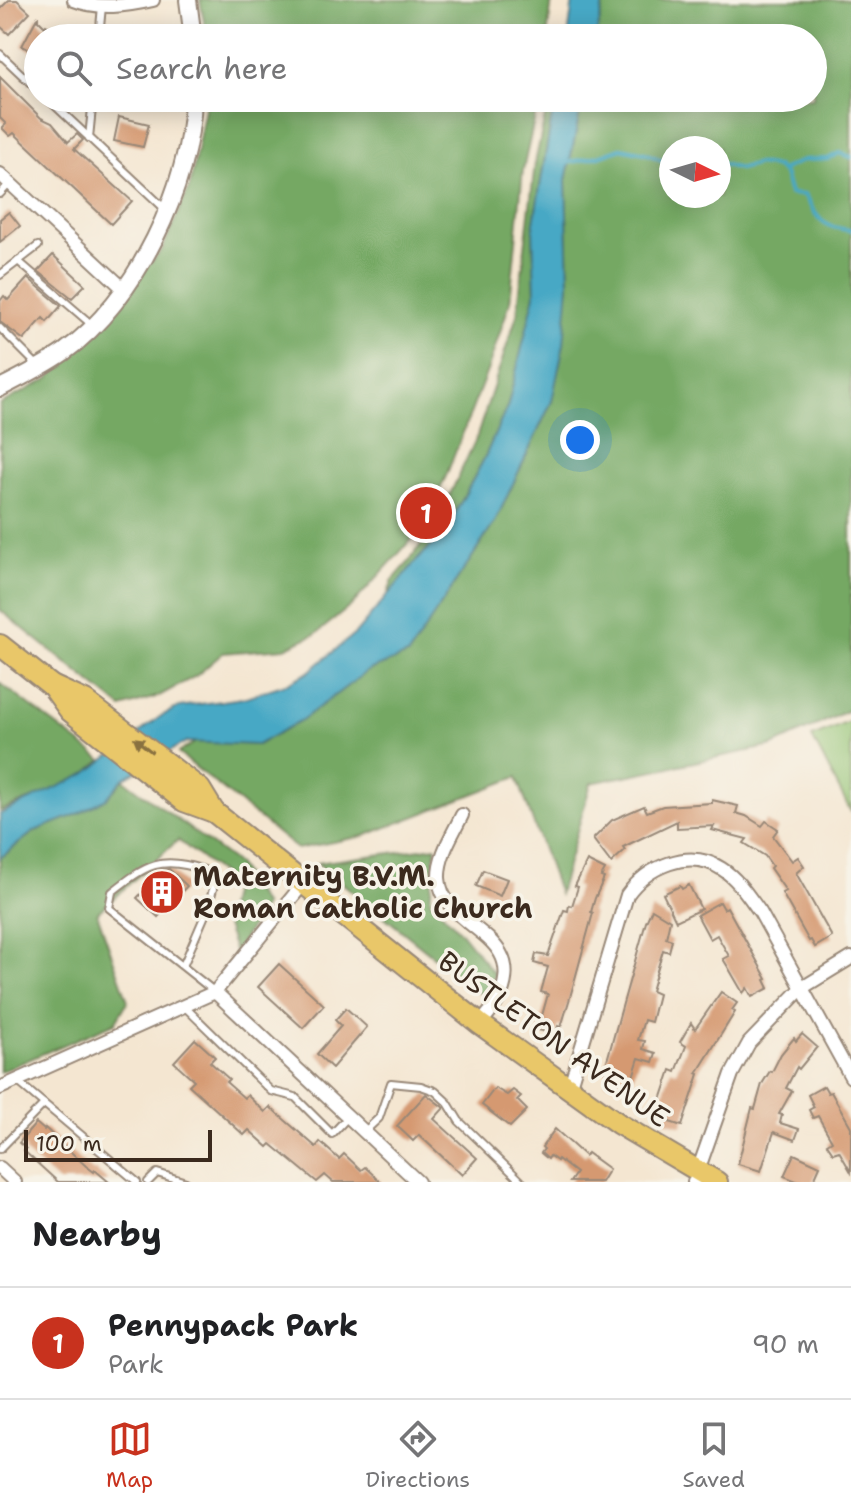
<!DOCTYPE html>
<html lang="en">
<head>
<meta charset="utf-8">
<style>
  :root { --surface:#fff; --page:#f2f2f2; --text:#202124; --muted:#757577; --line:#e0e0e0; --accent:#c8321e }
  body { margin:0; font-family:"Shantell Sans",sans-serif; background:var(--page); color:var(--text) }
  .compass { position:absolute; left:659px; top:136px; width:72px; height:72px; border-radius:50%; background:var(--surface); box-shadow:0 4px 20px #0003; rotate:95deg }
  .scale { position:absolute; left:24px; bottom:20px; width:188px; box-sizing:border-box; padding-left:8px; border:4px solid #3b2a1e; border-top:0; font-size:22px; line-height:28px; white-space:nowrap; color:#3b2a1e; -webkit-text-stroke:6px #f7f3e8; paint-order:stroke }
  .you { position:absolute; left:580px; top:440px; width:28px; height:28px; margin:-20px; border:6px solid #fff; border-radius:50%; background:#1a73e8; box-shadow:0 0 0 12px #1a73e833 }
  .badge { display:grid; place-items:center; width:52px; height:52px; border-radius:50%; background:var(--accent); color:#fff; font-size:26px; font-weight:700 }
  .pin { position:absolute; translate:-50% -50%; border:4px solid #fff; box-shadow:0 2px 8px #0006 }
  .list { margin:0; padding:0; list-style:none }
  h2 { display:flex; justify-content:space-between; align-items:center; height:104px; margin:0; padding:0 32px; font-size:34px }
  h2 small { font-size:26px; font-weight:400; color:var(--muted) }
  .list li { display:grid; grid-template-columns:52px 1fr auto; gap:24px; align-items:center; box-sizing:border-box; height:112px; padding:0 32px; border-top:2px solid var(--line) }
  .list b { display:block; font-size:30px; white-space:nowrap }
  .list p { margin:0; font-size:26px; white-space:nowrap; color:var(--muted) }
  .list em { font-size:26px; font-style:normal; color:var(--muted) }
  .icon { flex:none; width:44px; height:44px; fill:none; stroke:currentColor; stroke-width:2; stroke-linecap:round; stroke-linejoin:round }
  .map { position:relative; flex:none; width:851px; height:1182px; overflow:hidden }
  .search { position:absolute; background:var(--surface); box-shadow:0 4px 20px #0003; left:24px; right:24px; top:24px; height:88px; display:flex; align-items:center; gap:20px; box-sizing:border-box; padding:0 28px; border-radius:44px; color:var(--muted); font-size:30px }
  .sheet { height:216px; background:var(--surface) }
  nav { display:flex; justify-content:space-around; align-items:center; box-sizing:border-box; height:112px; border-top:2px solid var(--line); background:var(--surface); font-size:22px; color:var(--muted) }
  nav a { display:grid; justify-items:center; gap:4px }
  nav .on { color:var(--accent) }
  .map>svg:first-child { display:block }
</style>
</head>
<body>
<div class="map">
<svg width="851" height="1182" viewBox="0 0 851 1182">
  <rect width="100%" height="100%" fill="#f7f3e8"/>
  <filter id="ink" filterUnits="userSpaceOnUse"><feTurbulence type="fractalNoise" baseFrequency=".0125" numOctaves="2"/><feDisplacementMap in="SourceGraphic" scale="16" xChannelSelector="R" yChannelSelector="G"/><feConvolveMatrix kernelMatrix="1 2 1 2 8 2 1 2 1" color-interpolation-filters="sRGB"/></filter>
  <filter id="wash" filterUnits="userSpaceOnUse"><feTurbulence type="fractalNoise" baseFrequency=".006" numOctaves="4" result="noise"/><feDisplacementMap in="SourceGraphic" scale="32" xChannelSelector="R" yChannelSelector="G"/><feGaussianBlur stdDeviation="1.8" result="paint"/><feColorMatrix in="noise" values="0 0 0 0 0 0 0 0 0 0 0 0 0 0 0 0 0 1.4 0 .05"/><feComposite in="paint" operator="in"/></filter>
  <g filter="url(#wash)">
    <rect width="100%" height="100%" fill="#f4e6d1"/>
    <path fill="#92c272" stroke="#667648" stroke-width="2" d="M851,721V812L812,737Z"/>
    <g fill="#75a864" stroke="#586941" stroke-width="2" fill-rule="evenodd">
      <path d="M200,0H552L547,38H207Z"/>
      <path d="M604,0H851V709L773,746L591,783L559,894L517,777L364,836L297,849L178,753L197,741L257,745L303,719L369,670L408,655L495,522L552,401L569,285L566,180L583,98H813V38H596ZM671,148H719V196H671Z"/>
      <path d="M207,98H539L523,170L510,302L489,366L446,476L422,528L352,605L316,634L285,648L223,653L196,676L159,696L122,708L0,610V404L48,379L162,250L190,186Z"/>
      <path d="M549,98H555L533,228L535,295L508,405L484,459L454,515L436,541L418,559L387,597L392,581L408,563L438,520L476,439L517,315L535,163Z"/>
      <path d="M0,683L102,760L86,774L50,792L0,811Z"/>
      <path d="M123,779L237,864L264,906L235,953L225,923L233,883L178,840L97,913L128,1001L115,1023L0,1072V858C12,850 23,838 36,831C66,815 103,810 123,779Z"/>
      <path d="M436,847L430,900L459,930L495,975L482,995L317,863Z"/>
    </g>
    <g fill="#46a8c5" stroke="#406972" stroke-width="2">
      <path d="M573,0H604L596,38H568Z"/>
      <path d="M555,98H583L566,180L569,285L564,344L552,401L495,522L408,655L369,670L303,719L257,745L186,742L123,779L107,798L78,814L35,831L0,858V814L86,774L161,716L179,707L243,698L286,684L307,673L356,633L418,559L436,541L454,515L484,459L508,405L535,295L533,228Z"/>
    </g>
    <g fill="none" stroke-linecap="round" stroke-linejoin="round">
      <g stroke="#46a8c5" stroke-width="4">
        <path d="M567,163L599,156L621,148L645,153L671,164"/>
        <path d="M719,163L739,169L758,164L777,167L784,174L790,194L804,195C819,220 821,228 851,230"/>
        <path d="M781,170L804,160L828,159L839,153L851,157"/>
      </g>
    </g>
    <g id="blocks">
      <g fill="#d59971">
        <path d="M9,0H17L30,12L9,34L0,26V9Z"/>
        <path d="M38,16V20L45,27L46,25L71,38H38V54L22,46Z"/>
        <path d="M0,77L41,118L52,123L68,142L77,134L83,140L74,149L132,201L111,224L14,133L10,136L2,128L6,124L0,118Z"/>
        <path d="M119,117L149,124L143,147L114,141Z"/>
        <path d="M9,212L20,226L0,242V219Z"/>
        <path d="M53,255L85,285L72,298L38,271Z"/>
        <path d="M28,278L61,306L47,322L43,318L24,340L0,322V301L4,296L8,300Z"/>
        <path d="M712,800L738,806L736,813L746,816L762,826L766,821L778,829L773,836L792,861L798,857L804,866L796,873L832,937L815,947L811,940L809,941L782,893L786,891L770,868L772,866L765,856L744,843L747,839L712,830L714,826L677,828V821L623,847L625,850L611,863L593,839L612,820L644,806L647,812L663,806L712,803Z"/>
        <path d="M587,861L605,870L601,877L604,878L595,898L591,912L593,913L569,1001L561,1027L558,1026L556,1034L538,1030L548,994L541,992L548,967L534,963L536,954L548,956L564,910L568,911L569,905L572,906L578,887L575,886Z"/>
        <path d="M169,869L187,886L158,917L137,898L163,870Z"/>
        <path d="M483,870L507,879L500,896L476,886Z"/>
        <path d="M689,885L701,909L676,921L663,894L680,886L682,889Z"/>
        <path d="M720,902L724,909L727,907L767,979L765,980L769,988L752,997L747,988L743,993L728,967L723,959L729,956L717,935L710,939L697,915Z"/>
        <path d="M652,909L670,920L666,938L672,940L669,952L663,950L651,991L658,994L651,1022L644,1020L638,1040L645,1041L643,1049L656,1053L653,1062L639,1058L633,1077L627,1075L624,1088L605,1082L608,1072L604,1071L646,922Z"/>
        <path d="M279,964L324,1005L303,1028L258,987Z"/>
        <path d="M721,992L737,1003L732,1010L735,1012L697,1073L699,1074L682,1126L660,1119L662,1113L657,1112L671,1070L676,1072L686,1046L680,1042L691,1023L695,1029Z"/>
        <path d="M346,1008L367,1027L332,1068L317,1054L341,1026L335,1020Z"/>
        <path d="M802,1034L817,1047L799,1069L797,1067L786,1088L792,1091L779,1114L782,1115L780,1123L799,1129L795,1140L774,1132L761,1171L738,1164L752,1108L755,1109L762,1084L770,1071L772,1072L781,1054L794,1038L796,1041Z"/>
        <path d="M195,1039L215,1057L210,1062L229,1079L226,1082L244,1098L247,1095L265,1112L270,1107L316,1147L320,1142L339,1159L344,1154L361,1170L365,1167L381,1182H333L325,1175L317,1182L271,1144L268,1147L249,1130L244,1135L189,1085L194,1080L174,1062Z"/>
        <path d="M824,1086L828,1093L831,1092L851,1127V1172L839,1151L833,1153L827,1144L832,1141L818,1116L813,1118L809,1110L814,1107L808,1095Z"/>
        <path d="M495,1088L507,1095L513,1090L521,1096L517,1100L527,1110L510,1127L482,1105Z"/>
        <path d="M426,1094L444,1108L434,1119L477,1158L462,1175L419,1135L413,1141L397,1126Z"/>
        <path d="M36,1123L44,1130L45,1128L86,1166L94,1172L95,1170L109,1182H58L24,1151L26,1149L19,1143Z"/>
        <path d="M555,1129L585,1156L587,1153L609,1169L601,1182H570L576,1173L558,1159L557,1161L550,1156L548,1159L541,1153L544,1149L542,1147Z"/>
        <path d="M794,1154L820,1166L813,1182H799L784,1176Z"/>
      </g>
    </g>
  </g>
  <g filter="url(#ink)">
    <use href="#blocks" fill-opacity="0" stroke="#988878" stroke-width="2"/>
    <g fill="none" stroke-linecap="round" stroke-linejoin="round">
      <g stroke="#988878" stroke-width="10">
        <g id="service">
          <path d="M99,38L102,6"/>
          <path d="M0,54L38,90"/>
          <path d="M47,98L164,208"/>
          <path d="M89,138L93,98"/>
          <path d="M0,194L10,183"/>
          <path d="M18,261L91,324"/>
          <path d="M0,275L38,246"/>
          <path d="M0,328L37,365"/>
          <path d="M183,966L208,908L213,889L204,870C161,855 146,865 112,892L109,908L215,992"/>
          <path d="M185,1007L271,1091L295,1097L332,1134L348,1117"/>
          <path d="M17,1081L137,1182"/>
          <path d="M364,1132L379,1118L391,1083L421,1086L435,1091L448,1103L459,1121L522,1182"/>
          <path d="M0,1149L44,1104"/>
          <path d="M148,1182L157,1173L186,1182"/>
        </g>
      </g>
      <g stroke="#988878" stroke-width="16">
        <g id="minor">
          <path d="M74,0C99,10 127,6 153,0"/>
          <path d="M0,174L124,289"/>
          <path d="M462,815C453,834 438,856 439,878C442,929 526,932 501,994C497,1005 487,1015 480,1024"/>
          <path d="M215,992L418,1182"/>
          <path d="M0,1088L215,992L303,884"/>
          <path d="M569,1089L627,895C647,867 689,847 722,869C738,879 749,897 760,912L851,1077"/>
          <path d="M0,1168L15,1182"/>
          <path d="M694,1182L732,1074L749,1043L802,988L851,958"/>
        </g>
      </g>
      <g stroke="#988878" stroke-width="20">
        <g id="tertiary">
          <path d="M188,0L193,38"/>
          <path d="M0,388C22,377 44,366 64,352C136,301 191,185 193,98"/>
        </g>
      </g>
      <g stroke="#988878" stroke-width="24">
        <g id="primary">
          <path d="M0,645L52,686L85,701L200,789L214,812L480,1024L619,1124L717,1182"/>
          <path d="M52,686L70,711L184,801L214,812"/>
        </g>
      </g>
      <use href="#service" stroke="#fff" stroke-width="6"/>
      <use href="#minor" stroke="#fff" stroke-width="12"/>
      <use href="#tertiary" stroke="#fff" stroke-width="16"/>
      <use href="#primary" stroke="#e9c769" stroke-width="20"/>
    </g>
    <defs><path id="oneway-solid" d="M-6-.8H1V-3.2L6.5 0L1 3.2V.8H-6Z" transform="scale(2)"/></defs>
    <use fill="#897140" href="#oneway-solid" transform="translate(143 745) rotate(-142)"/>
  </g>
  <defs>
    <g id="building-disc" transform="scale(2.3)"><circle r="9.5" fill="#c8321e" stroke="#f7f3e8"/><path d="M-4-6H4V6H1V3H-1V6H-4ZM-2.5-4.3h1.7v1.8h-1.7ZM.8-4.3h1.7v1.8H.8ZM-2.5-1h1.7V.8h-1.7ZM.8-1h1.7V.8H.8Z" fill="#fff"/></g>
  </defs>
  <g fill-rule="evenodd">
    <use href="#building-disc" x="162" y="892"/>
  </g>
  <g text-anchor="middle" dominant-baseline="central" stroke-width="7" stroke-linejoin="round" paint-order="stroke">
    <g font-size="28" font-weight="bold" fill="#3b2a1e" stroke="#f7f3e8" text-anchor="start">
      <text x="193" y="876">Maternity B.V.M.<tspan x="193" dy="32">Roman Catholic Church</tspan></text>
    </g>
    <g font-size="28" fill="#3b2a1e" stroke="#f7f3e8">
      <text transform="translate(554 1039) rotate(36)">BUSTLETON AVENUE</text>
    </g>
  </g>
</svg>
<svg class="compass" viewBox="-18 -18 36 36"><path d="M0-13l5 13h-10z" fill="#e53935"/><path d="M0 13l5-13h-10z" fill="#757577"/></svg>
<div class="scale">100 m</div>
<div class="you"></div>
<div class="pin badge" style="left:426px;top:513px">1</div>
<div class="search"><svg class="icon" aria-label="search" viewBox="0 0 24 24"><circle cx="10" cy="10" r="6"/><path d="M15 15l6 6"/></svg>Search here</div>
</div>
<section class="sheet">
<h2>Nearby<small></small></h2>
<ul class="list">
<li><span class="badge">1</span><div><b>Pennypack Park</b><p>Park</p></div><em>90 m</em></li>
</ul>
</section>
<nav>
<a class="on"><svg class="icon" aria-label="map" viewBox="0 0 24 24"><path d="M3 6l6-2 6 2 6-2v14l-6 2-6-2-6 2zM9 4v14M15 6v14"/></svg>Map</a>
<a><svg class="icon" aria-label="directions" viewBox="0 0 24 24"><path d="M12 3l9 9-9 9-9-9zM9 14v-3h6M13 9l2 2-2 2"/></svg>Directions</a>
<a><svg class="icon" aria-label="saved" viewBox="0 0 24 24"><path d="M7 4h10v16l-5-4-5 4z"/></svg>Saved</a>
</nav>
</body>
</html>
